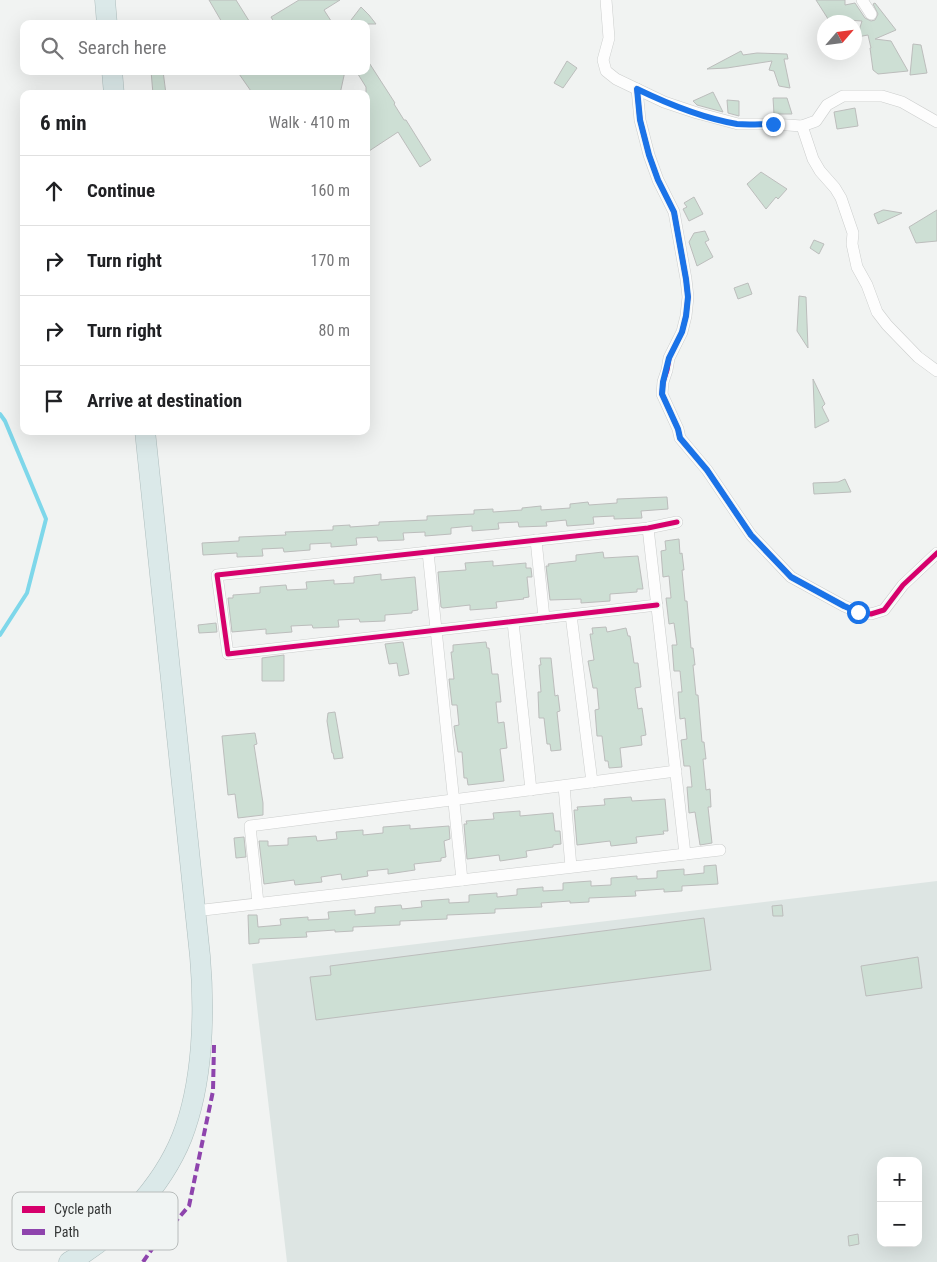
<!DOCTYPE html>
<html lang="en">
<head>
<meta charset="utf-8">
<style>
  :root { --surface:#fff; --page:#f2f2f2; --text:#202124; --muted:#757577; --line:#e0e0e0 }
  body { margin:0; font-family:"Roboto Condensed",sans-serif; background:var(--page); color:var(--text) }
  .controls { position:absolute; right:15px; bottom:15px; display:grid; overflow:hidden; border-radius:10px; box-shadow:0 5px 20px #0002 }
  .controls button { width:45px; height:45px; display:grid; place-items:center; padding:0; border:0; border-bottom:1px solid var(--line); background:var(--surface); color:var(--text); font:25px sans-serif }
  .compass { position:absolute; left:817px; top:15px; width:45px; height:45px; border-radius:50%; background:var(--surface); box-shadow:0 5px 20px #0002; rotate:62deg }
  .stop { position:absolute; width:15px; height:15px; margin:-11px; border:4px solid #1a73e8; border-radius:50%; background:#fff }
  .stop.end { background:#1a73e8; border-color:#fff; box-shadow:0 1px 5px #0008 }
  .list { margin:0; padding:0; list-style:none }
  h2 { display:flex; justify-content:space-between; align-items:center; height:65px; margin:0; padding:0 20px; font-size:21px }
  h2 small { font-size:16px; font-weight:400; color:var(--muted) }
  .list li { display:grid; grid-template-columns:32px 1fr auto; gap:15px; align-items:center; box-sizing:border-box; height:70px; padding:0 20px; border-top:1px solid var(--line) }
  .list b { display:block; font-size:19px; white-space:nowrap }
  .list em { font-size:16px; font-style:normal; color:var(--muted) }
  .icon { flex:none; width:28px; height:28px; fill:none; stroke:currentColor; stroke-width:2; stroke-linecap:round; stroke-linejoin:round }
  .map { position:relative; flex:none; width:937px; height:1262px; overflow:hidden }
  .search { position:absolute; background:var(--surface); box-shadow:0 5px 20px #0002; left:20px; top:20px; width:350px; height:55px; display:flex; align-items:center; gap:12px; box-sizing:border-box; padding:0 18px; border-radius:10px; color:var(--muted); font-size:19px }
  .panel { position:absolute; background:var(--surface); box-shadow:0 5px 20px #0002; left:20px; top:90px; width:350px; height:345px; border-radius:10px }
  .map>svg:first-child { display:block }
</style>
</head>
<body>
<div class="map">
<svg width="937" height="1262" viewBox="0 0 937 1262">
  <rect width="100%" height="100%" fill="#f1f3f2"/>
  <path fill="#dde5e3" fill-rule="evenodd" d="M937,881V1262H287L252,964ZM881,1161H918V1243H881Z"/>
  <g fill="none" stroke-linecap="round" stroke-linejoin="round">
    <path stroke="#7ed7ea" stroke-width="4" d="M0,414L5,421L46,519L27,593L0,635"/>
  </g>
  <g fill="#cddfd4" stroke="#bcbdbc">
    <path d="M209,0H236L251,24H223Z"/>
    <path d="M299,0H340L324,10L333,24H275L271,17Z"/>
    <path d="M816,0H845V5L855,3L865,18L871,21L875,20L878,14L873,4L875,3L896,30L875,39L891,41L908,71L878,74L873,70L870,48H871L868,35L857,37L862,21L834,19L830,22Z"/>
    <path d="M361,7L369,15L376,24H348Z"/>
    <path d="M913,44L921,45L927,73L910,75Z"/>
    <path d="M741,51L743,55L757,53L787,54L788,59H784L790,88L779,86L774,71L769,70L772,61L727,68L707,69Z"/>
    <path d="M366,58L395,103L394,104L404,120H406L431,160L420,167L398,132L366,153V87L356,71H366Z"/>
    <path d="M567,61L577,68L563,88L554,83Z"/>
    <path d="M151,71H163L166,94H153Z"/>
    <path d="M237,71H345L340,94H253Z"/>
    <path d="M713,92L723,112L697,105L693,101Z"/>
    <path d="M773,98H787L792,114H774Z"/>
    <path d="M727,100L739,101V116L728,113Z"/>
    <path d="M855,108L858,126L837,129L834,112Z"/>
    <path d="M761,172L787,189L778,199L776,197L766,209L747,184Z"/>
    <path d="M694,197L703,214L689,221L683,209L687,207L684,203Z"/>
    <path d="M883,210H884L902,213L878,224L874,214Z"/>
    <path d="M937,210V241L916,243L909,227Z"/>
    <path d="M705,231L709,240L705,242L713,257L697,266L689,242L694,233Z"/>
    <path d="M814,240L824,244L819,254L810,248Z"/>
    <path d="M748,283L752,294L738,299L734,288Z"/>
    <path d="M799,296L806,297L808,348L797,331Z"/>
    <path d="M813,379L825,404L822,407L829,421L815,428Z"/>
    <path d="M845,479L851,492L814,494L813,483L838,482Z"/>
    <path d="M667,497L668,509L641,511L642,518L614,519V516L593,517L594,524L567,526L566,520L546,522L547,526L519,527L518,522L498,523L499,529L472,531V526L451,528V534L425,536V532L403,533L404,540L378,541L377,537L356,538L357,545L331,547V543L310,544V550L284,552L283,548L262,549L263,556L237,557V553L203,555L202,543L239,541V537L286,535L285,532L333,530V526L350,525V527L379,525V522L427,520V516L474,514V510L493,509V512L522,510V508L541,506V510L570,508V504L588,502L589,505L617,503V499Z"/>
    <path d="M679,539L680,554L682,553L684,570H682L685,601H687L691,648H693L695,665H693L696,695H698L702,742H704L706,759H703L706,790L710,789L711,807H708L712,843L700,845L695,812L689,813L687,787H692L690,766H684L681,740L687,739L685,718L680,719L678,692H682L680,671H674L672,645H677L674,623L669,624L666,598H671L669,576L663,577L661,551L666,550L665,541Z"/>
    <path d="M603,552L604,558L638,556L643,589H637V592L610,594V601L581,603V599L550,600L546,566H549L548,564L576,561V555Z"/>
    <path d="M493,561V566L526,563V568H531L532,577H527L529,597L523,598L524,599L496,602L497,608L470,610V605L443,608L441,607L438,572L466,570L465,563Z"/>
    <path d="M381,574V580L415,577L418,610L412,611V613L385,615V621L360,622L359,619L338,620L339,627L313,628L312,625L291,626L292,632L266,634V629L232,632L228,598H233V595L260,593V587L286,585L287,590L307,589L306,582L334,580V584L354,583V577Z"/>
    <path d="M216,623L217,632L199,633L198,625Z"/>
    <path d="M606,627L607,632L626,628L628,636H630L634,663H638L641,687L635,688L638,709L642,708L646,735L641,736L642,745L620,748L622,767L609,768L608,761H605L602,736H597L595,710L599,709L597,688H593L588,661L594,660L590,634H593L592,628Z"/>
    <path d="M403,642L409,674L399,676L397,663L389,664L385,644Z"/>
    <path d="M486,642L487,648H489L492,674H498L501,702H496L498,723L504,722L507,748L500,749L504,781L468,785L467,778H464L462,752H458L454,726L459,725L457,705H452L449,679H454L451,652H453V645Z"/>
    <path d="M284,655V681H262V658Z"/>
    <path d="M540,658H551L555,696L558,695L560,711L557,712L561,750L551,751L550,744H547L544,718H539L538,692H541L539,665H541Z"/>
    <path d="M335,712L343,758L334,759L333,753H332L327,721L328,713Z"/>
    <path d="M255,733L257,744L254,745L263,803V815L238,818L235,794L228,795L222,736Z"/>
    <path d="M631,797L632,801L665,799L668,831H663L664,834L636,837L637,843L611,846L610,841L577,845L574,810H578L577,807L605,805L604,799Z"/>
    <path d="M520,811V816L553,813L555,831H560L561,844L553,845V847L526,851L527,857L500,861L499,855L467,859L464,824H467L466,821L494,819L493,813Z"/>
    <path d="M410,825V829L449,826L450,839L444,841L446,857L441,858V861L414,864L415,870L388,874V869L367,871L368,876L342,880L341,874L321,877L322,882L295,885L294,880L264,884L259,841H268V846L288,845V838L316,836L317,841L337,839L336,832L363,830V835L383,833V827Z"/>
    <path d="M244,837L246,857L236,858L234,838Z"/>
    <path d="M716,865L718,884L682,886V891L664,892V889L635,891L636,896L589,898V902L570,903V901L541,903L542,907L495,909V913L447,915V919L400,921V925L353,927V931L335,932V930L306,932L307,937L259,939V943L249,944L248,915H257L258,927L281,925L280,919L308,917V920L329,919L328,912L355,910V915L375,913V907L401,905L402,909L422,907L421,901L449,899V903L469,902V895L497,893V897L517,895V889L543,887V891L563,890V883L591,881V886L611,885V878L637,876V879L657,878V871L684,869V875L704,873V866Z"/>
    <path d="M782,905L783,916H773L772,906Z"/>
    <path d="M704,918L711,970L316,1020L310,977L331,975L330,966Z"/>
    <path d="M918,957L922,988L866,996L861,966Z"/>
    <path d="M858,1234L859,1244L849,1246L848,1236Z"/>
  </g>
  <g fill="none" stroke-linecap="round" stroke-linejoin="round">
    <g stroke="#cccecd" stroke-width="12">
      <g id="street">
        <path d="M606,0L609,38L603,60L606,71L616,79L664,102L697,113L738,124H773L802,126L816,121L827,105L843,96H882L902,102L937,122"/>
        <path d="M862,0L871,14"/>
        <path d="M637,89L640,120L649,155L658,180L674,212L686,279L688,297L686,316L682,332L669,358L667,370L663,382L662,394L678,429L680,438L707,470L751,535L791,577L844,606L858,612L871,614L884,610L903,585L937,553"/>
        <path d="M802,126L813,159L820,171L835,188L841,198L853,233L852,244L857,267L867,285L877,312L887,325L918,357L937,371"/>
        <path d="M648,528L685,854"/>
        <path d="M536,540L544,618"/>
        <path d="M428,552L462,880"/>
        <path d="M657,605L228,654L217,575L648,528L677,522"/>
        <path d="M571,615L592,782"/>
        <path d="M513,622L531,790"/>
        <path d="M564,786L571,867"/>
        <path d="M258,903L250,826L676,771"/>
        <path d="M195,911L720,850"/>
      </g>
    </g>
    <g stroke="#aebebe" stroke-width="21">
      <g id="highway">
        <path d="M105,0L107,24"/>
        <path d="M112,71L114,94"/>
        <path d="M69,1262C116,1236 162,1187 182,1137C203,1083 205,1014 200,956L145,431"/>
      </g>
    </g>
    <use href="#street" stroke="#fdfdfd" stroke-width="11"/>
    <use href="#highway" stroke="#dbe9e9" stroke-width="20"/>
    <path stroke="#8e44ad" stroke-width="4" stroke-dasharray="8 4" stroke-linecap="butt" d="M143,1262L154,1246L189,1206L213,1091L214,1045"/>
    <g stroke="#f0f4f3" stroke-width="8">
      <g id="cycleway">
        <path d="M637,89L640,120L649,155L658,180L674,212L686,279L688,297L686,316L682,332L669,358L667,370L663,382L662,394L678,429L680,438L707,470L751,535L791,577L844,606L858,612L871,614L884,610L903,585L937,553"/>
        <path d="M657,605L228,654L217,575L648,528L677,522"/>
      </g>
    </g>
    <use href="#cycleway" stroke="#d6006c" stroke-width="5"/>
  </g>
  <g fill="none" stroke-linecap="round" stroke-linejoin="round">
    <path stroke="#1a73e8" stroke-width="6" d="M773,124C761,124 749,125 737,124C702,118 668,104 637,89L640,120L649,155L658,180L674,212L686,279L688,297L686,316L682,332L669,358L663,382L662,394L678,429L680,438L707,470L751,535L791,577L844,606L858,612"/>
  </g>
  <rect x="12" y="1192" width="166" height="58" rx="8" fill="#f0f4f3" stroke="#b8bcbb" stroke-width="1"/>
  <rect x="22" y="1206" width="23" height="7" fill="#d6006c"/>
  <rect x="22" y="1229" width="23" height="6" fill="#8e44ad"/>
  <g font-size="14" fill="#363838">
    <text x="54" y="1214">Cycle path</text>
    <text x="54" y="1237">Path</text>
  </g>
</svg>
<div class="controls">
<button>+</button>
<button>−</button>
</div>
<svg class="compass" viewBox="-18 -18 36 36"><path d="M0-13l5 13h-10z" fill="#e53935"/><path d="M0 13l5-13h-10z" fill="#757577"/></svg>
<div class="stop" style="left:858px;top:612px"></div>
<div class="stop end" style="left:773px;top:124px"></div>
<div class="search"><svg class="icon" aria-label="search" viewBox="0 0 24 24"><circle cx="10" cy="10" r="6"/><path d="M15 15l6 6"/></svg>Search here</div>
<section class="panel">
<h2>6 min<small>Walk · 410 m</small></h2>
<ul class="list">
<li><svg class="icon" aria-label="ahead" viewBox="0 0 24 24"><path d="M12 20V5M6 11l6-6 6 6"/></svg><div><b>Continue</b></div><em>160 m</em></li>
<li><svg class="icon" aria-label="right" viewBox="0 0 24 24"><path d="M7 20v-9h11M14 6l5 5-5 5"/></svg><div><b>Turn right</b></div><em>170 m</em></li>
<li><svg class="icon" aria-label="right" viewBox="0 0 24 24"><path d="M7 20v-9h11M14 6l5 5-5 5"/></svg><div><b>Turn right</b></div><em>80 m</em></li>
<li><svg class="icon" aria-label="arrive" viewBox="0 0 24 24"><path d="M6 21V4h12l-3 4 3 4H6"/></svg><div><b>Arrive at destination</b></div></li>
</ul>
</section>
</div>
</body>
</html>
